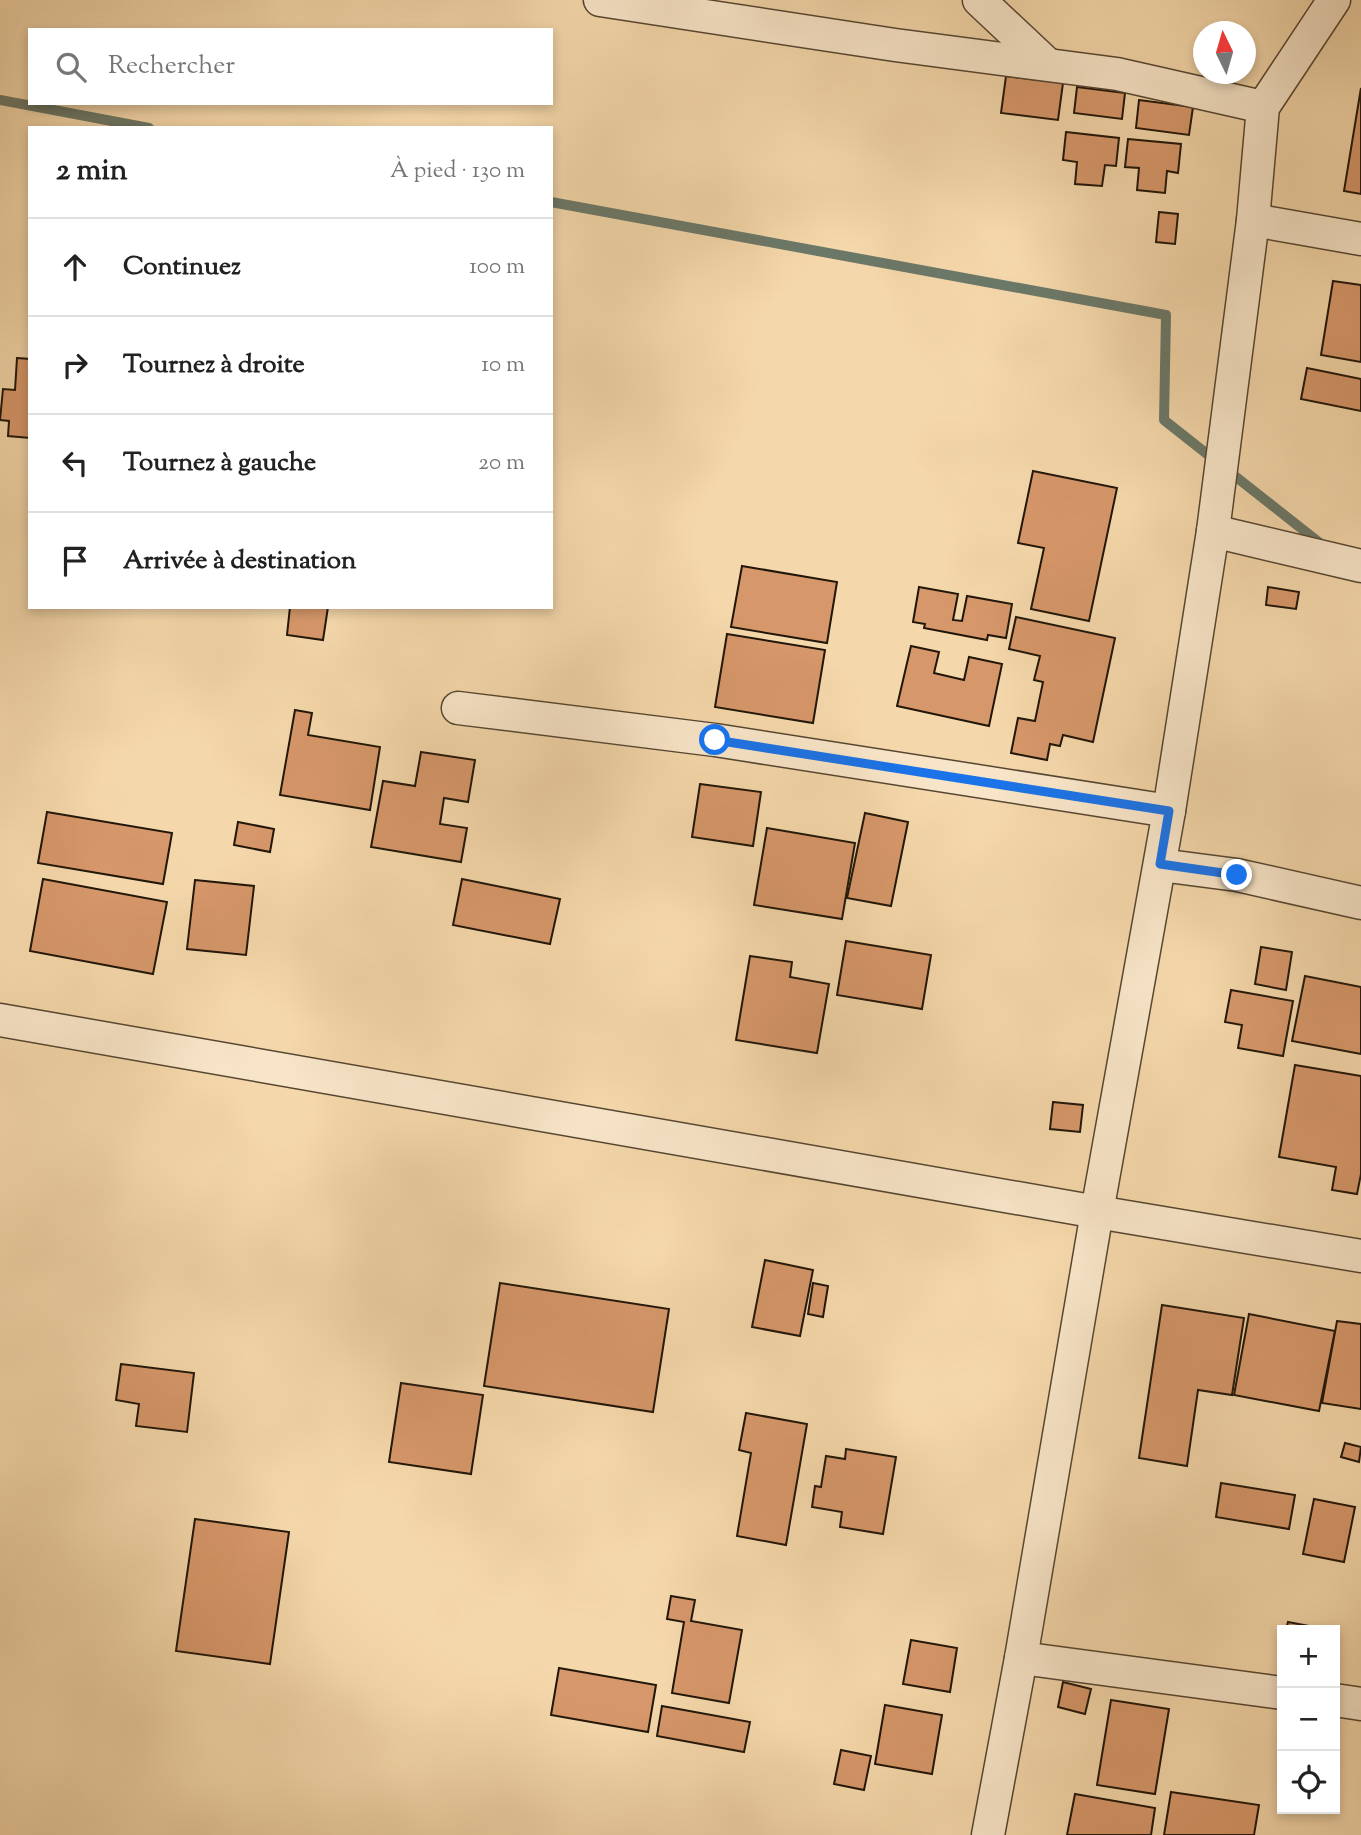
<!DOCTYPE html>
<html lang="fr">
<head>
<meta charset="utf-8">
<style>
  :root { --surface:#fff; --page:#f2f2f2; --text:#222; --muted:#767676; --line:#e0e0e0 }
  body { margin:0; font-family:"Sorts Mill Goudy",serif; background:var(--page); color:var(--text) }
  .controls { position:absolute; right:21px; bottom:21px; display:grid; overflow:hidden; border-radius:0px; box-shadow:0 4px 10px #0003 }
  .controls button { width:63px; height:63px; display:grid; place-items:center; padding:0; border:0; border-bottom:2px solid var(--line); background:var(--surface); color:var(--text); font:35px sans-serif }
  .compass { position:absolute; left:1193px; top:21px; width:63px; height:63px; border-radius:50%; background:var(--surface); box-shadow:0 4px 10px #0003; rotate:355deg }
  .stop { position:absolute; width:21px; height:21px; margin:-16px; border:5px solid #1a73e8; border-radius:50%; background:#fff }
  .stop.end { background:#1a73e8; border-color:#fff; box-shadow:0 2px 7px #0008 }
  .list { margin:0; padding:0; list-style:none }
  h2 { display:flex; justify-content:space-between; align-items:center; height:91px; margin:0; padding:0 28px; font-size:30px }
  h2 small { font-size:23px; font-weight:400; color:var(--muted) }
  .list li { display:grid; grid-template-columns:46px 1fr auto; gap:21px; align-items:center; box-sizing:border-box; height:98px; padding:0 28px; border-top:2px solid var(--line) }
  .list b { display:block; font-size:26px; white-space:nowrap }
  .list em { font-size:23px; font-style:normal; color:var(--muted) }
  .icon { flex:none; width:38px; height:38px; fill:none; stroke:currentColor; stroke-width:2; stroke-linecap:round; stroke-linejoin:round }
  .map { position:relative; flex:none; width:1361px; height:1835px; overflow:hidden }
  .search { position:absolute; background:var(--surface); box-shadow:0 4px 10px #0003; left:28px; top:28px; width:525px; height:77px; display:flex; align-items:center; gap:18px; box-sizing:border-box; padding:0 24px; border-radius:0px; color:var(--muted); font-size:26px }
  .panel { position:absolute; background:var(--surface); box-shadow:0 4px 10px #0003; left:28px; top:126px; width:525px; height:483px; border-radius:0px }
  .map>svg:first-child { display:block }
</style>
</head>
<body>
<div class="map">
<svg width="1361" height="1835" viewBox="0 0 1361 1835">
  <rect width="100%" height="100%" fill="#f4d7aa"/>
  <filter id="stains"><feTurbulence type="fractalNoise" baseFrequency=".00286" numOctaves="4"/><feColorMatrix values="0 0 0 0 .2 0 0 0 0 .09 0 0 0 0 .02 0 0 0 .5 -.17"/></filter>
  <radialGradient id="worn" r=".72"><stop offset=".6" stop-color="#630" stop-opacity="0"/><stop offset="1" stop-color="#630" stop-opacity=".3"/></radialGradient>
  <g fill="none" stroke-linecap="round" stroke-linejoin="round">
    <g stroke="#6b7868" stroke-width="10">
      <path d="M0,100L149,128"/>
      <path d="M551,202L1166,315L1164,420L1321,544"/>
    </g>
  </g>
  <g fill="#d6976a" stroke="#211609" stroke-width="2">
    <path d="M1006,76L1063,83L1058,120L1001,113Z"/>
    <path d="M1077,87L1125,93L1122,119L1074,113Z"/>
    <path d="M1361,88V194L1344,191Z"/>
    <path d="M1139,100L1193,107L1189,135L1136,128Z"/>
    <path d="M1066,132L1119,138L1116,166L1105,165L1102,186L1075,184L1077,162L1063,160Z"/>
    <path d="M1128,139L1181,144L1178,173L1167,171L1165,193L1137,190L1139,168L1125,167Z"/>
    <path d="M1159,212L1178,214L1175,244L1156,242Z"/>
    <path d="M1333,281L1361,285V362L1321,355Z"/>
    <path d="M17,358L30,359V438L8,436L9,421L0,420L3,389L15,390Z"/>
    <path d="M1307,368L1361,379V411L1301,399Z"/>
    <path d="M1033,471L1117,488L1089,621L1031,609L1044,548L1018,543Z"/>
    <path d="M742,566L837,582L827,643L731,627Z"/>
    <path d="M919,587L958,594L953,620L962,621L967,596L1012,604L1006,638L988,635L987,640L924,628L925,624L913,622Z"/>
    <path d="M1268,587L1299,592L1296,609L1266,605Z"/>
    <path d="M290,607H328L323,640L287,635Z"/>
    <path d="M1016,617L1115,638L1093,742L1063,735L1060,746L1050,744L1047,760L1011,753L1018,718L1035,721L1043,682L1034,680L1040,656L1009,649Z"/>
    <path d="M727,634L825,650L813,723L715,707Z"/>
    <path d="M911,646L939,652L934,673L964,680L969,657L1002,664L989,726L897,706Z"/>
    <path d="M295,710L312,713L308,735L380,747L370,810L280,795Z"/>
    <path d="M421,752L475,760L468,802L444,798L440,824L467,828L461,862L371,847L383,781L415,786Z"/>
    <path d="M700,784L761,792L753,846L692,837Z"/>
    <path d="M47,812L172,833L163,884L38,863Z"/>
    <path d="M865,813L908,822L891,906L847,898Z"/>
    <path d="M238,822L274,829L270,852L234,845Z"/>
    <path d="M767,828L855,843L842,919L754,905Z"/>
    <path d="M43,879L167,902L153,974L30,951Z"/>
    <path d="M462,879L560,899L550,944L453,925Z"/>
    <path d="M195,880L254,886L246,955L187,949Z"/>
    <path d="M846,941L931,955L922,1009L837,995Z"/>
    <path d="M1261,947L1292,952L1286,990L1255,984Z"/>
    <path d="M750,956L792,962L790,977L829,984L817,1053L736,1040Z"/>
    <path d="M1305,976L1361,987V1054L1292,1041Z"/>
    <path d="M1231,990L1293,1001L1283,1056L1238,1048L1242,1025L1225,1022Z"/>
    <path d="M1295,1065L1361,1076V1174L1357,1194L1332,1190L1336,1167L1279,1157Z"/>
    <path d="M1053,1102L1083,1105L1080,1132L1050,1129Z"/>
    <path d="M765,1260L813,1270L800,1336L752,1327Z"/>
    <path d="M500,1283L669,1309L653,1412L484,1386Z"/>
    <path d="M813,1283L828,1286L823,1317L808,1314Z"/>
    <path d="M1162,1305L1244,1318L1232,1395L1198,1390L1187,1466L1139,1458Z"/>
    <path d="M1249,1314L1335,1331L1319,1411L1234,1395Z"/>
    <path d="M1337,1321L1361,1324V1409L1322,1403Z"/>
    <path d="M121,1364L194,1373L187,1432L136,1426L139,1404L116,1400Z"/>
    <path d="M401,1383L483,1395L471,1474L389,1462Z"/>
    <path d="M746,1413L807,1424L786,1545L737,1536L751,1453L739,1450Z"/>
    <path d="M1345,1443L1361,1447L1359,1462L1341,1457Z"/>
    <path d="M846,1449L896,1457L883,1534L840,1527L842,1512L812,1507L815,1486L821,1487L826,1456L845,1459Z"/>
    <path d="M1221,1483L1295,1495L1289,1529L1216,1517Z"/>
    <path d="M1314,1499L1355,1507L1344,1562L1303,1554Z"/>
    <path d="M195,1519L289,1532L270,1664L176,1651Z"/>
    <path d="M671,1596L695,1600L691,1621L742,1630L729,1703L672,1693L684,1622L667,1619Z"/>
    <path d="M1288,1622L1320,1628V1630H1286Z"/>
    <path d="M911,1640L957,1648L950,1692L903,1684Z"/>
    <path d="M559,1668L656,1685L648,1732L551,1715Z"/>
    <path d="M1063,1682L1091,1689L1085,1714L1058,1707Z"/>
    <path d="M1111,1700L1169,1709L1155,1794L1097,1785Z"/>
    <path d="M885,1705L942,1715L932,1774L875,1764Z"/>
    <path d="M662,1706L750,1722L744,1752L657,1736Z"/>
    <path d="M841,1750L871,1756L864,1790L834,1784Z"/>
    <path d="M1171,1792L1259,1805L1254,1835H1164Z"/>
    <path d="M1075,1794L1155,1808L1151,1835H1067Z"/>
  </g>
  <g fill="none" stroke-linecap="round" stroke-linejoin="round">
    <g stroke="#564631" stroke-width="35">
      <g id="minor">
        <path d="M600,0L895,45L1117,74L1263,107"/>
        <path d="M979,0L1046,63"/>
        <path d="M1253,220L1361,239"/>
        <path d="M1213,531L1361,566"/>
        <path d="M458,708L715,740L1169,811"/>
        <path d="M1160,865L1237,875L1361,903"/>
        <path d="M0,1020L1097,1212L1361,1256"/>
        <path d="M1021,1658L1282,1693"/>
        <path d="M1335,1700L1361,1704"/>
        <path d="M988,1835L1021,1658L1097,1212L1169,811L1213,531L1253,220L1263,107L1334,0"/>
      </g>
    </g>
    <use href="#minor" stroke="#f8e5c8" stroke-width="32"/>
  </g>
  <g fill="none" stroke-linecap="round" stroke-linejoin="round">
    <path stroke="#1a73e8" stroke-width="9" d="M715,740L1169,811L1160,864L1237,875"/>
  </g>
  <rect width="100%" height="100%" filter="url(#stains)"/>
  <rect width="100%" height="100%" fill="url(#worn)"/>
</svg>
<div class="controls">
<button>+</button>
<button>−</button>
<button><svg class="icon" aria-label="locate" viewBox="0 0 24 24"><circle cx="12" cy="12" r="6"/><path d="M12 2v4M12 18v4M2 12h4M18 12h4"/></svg></button>
</div>
<svg class="compass" viewBox="-18 -18 36 36"><path d="M0-13l5 13h-10z" fill="#e53935"/><path d="M0 13l5-13h-10z" fill="#767676"/></svg>
<div class="stop" style="left:715px;top:740px"></div>
<div class="stop end" style="left:1237px;top:875px"></div>
<div class="search"><svg class="icon" aria-label="search" viewBox="0 0 24 24"><circle cx="10" cy="10" r="6"/><path d="M15 15l6 6"/></svg>Rechercher</div>
<section class="panel">
<h2>2 min<small>À pied · 130 m</small></h2>
<ul class="list">
<li><svg class="icon" aria-label="ahead" viewBox="0 0 24 24"><path d="M12 20V5M6 11l6-6 6 6"/></svg><div><b>Continuez</b></div><em>100 m</em></li>
<li><svg class="icon" aria-label="right" viewBox="0 0 24 24"><path d="M7 20v-9h11M14 6l5 5-5 5"/></svg><div><b>Tournez à droite</b></div><em>10 m</em></li>
<li><svg class="icon" aria-label="left" viewBox="0 0 24 24"><path d="M17 20v-9H6M10 6l-5 5 5 5"/></svg><div><b>Tournez à gauche</b></div><em>20 m</em></li>
<li><svg class="icon" aria-label="arrive" viewBox="0 0 24 24"><path d="M6 21V4h12l-3 4 3 4H6"/></svg><div><b>Arrivée à destination</b></div></li>
</ul>
</section>
</div>
</body>
</html>
